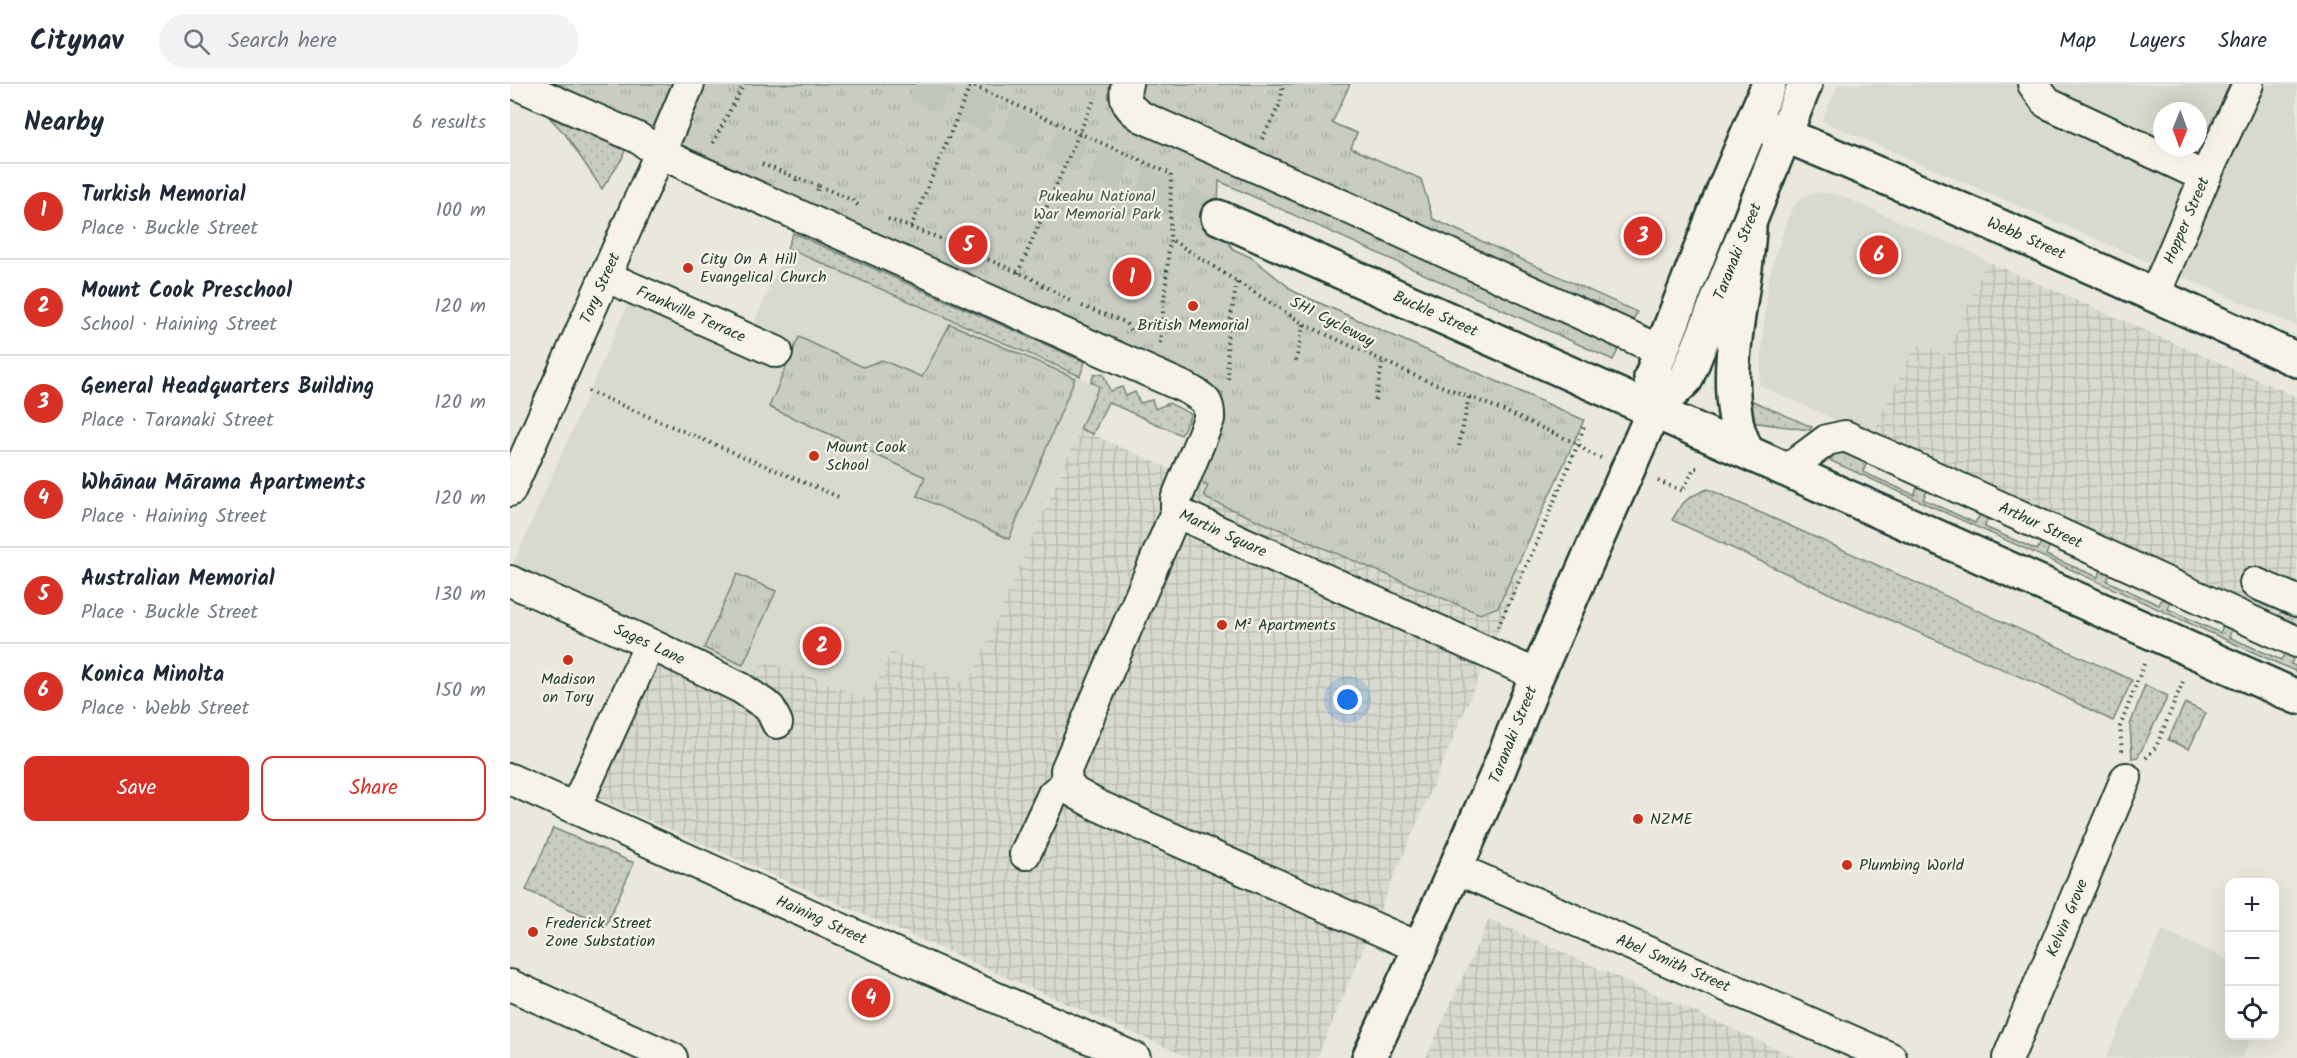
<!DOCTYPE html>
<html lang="en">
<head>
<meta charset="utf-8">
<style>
  :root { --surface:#fff; --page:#f2f2f3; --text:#1f2937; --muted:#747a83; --line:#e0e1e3; --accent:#d93025 }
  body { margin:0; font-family:Kalam,sans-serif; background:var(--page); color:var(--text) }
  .controls { position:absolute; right:18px; bottom:18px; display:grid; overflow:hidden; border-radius:12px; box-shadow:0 6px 24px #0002 }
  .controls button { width:54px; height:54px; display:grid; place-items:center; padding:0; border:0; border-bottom:2px solid var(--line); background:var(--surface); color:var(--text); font:30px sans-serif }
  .compass { position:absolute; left:1643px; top:18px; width:54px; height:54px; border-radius:50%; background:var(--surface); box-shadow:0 6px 24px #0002; rotate:181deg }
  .you { position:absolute; left:838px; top:616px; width:21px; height:21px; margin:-15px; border:4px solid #fff; border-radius:50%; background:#1a73e8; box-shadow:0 0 0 9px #1a73e833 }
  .badge { display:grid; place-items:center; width:39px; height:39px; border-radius:50%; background:var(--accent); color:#fff; font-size:20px; font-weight:700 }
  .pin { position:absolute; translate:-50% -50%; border:3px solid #fff; box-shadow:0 2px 6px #0006 }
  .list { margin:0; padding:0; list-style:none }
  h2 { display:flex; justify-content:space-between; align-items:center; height:78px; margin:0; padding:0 24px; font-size:26px }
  h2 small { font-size:20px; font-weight:400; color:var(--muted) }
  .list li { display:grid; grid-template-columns:39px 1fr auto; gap:18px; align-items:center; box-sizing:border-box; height:96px; padding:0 24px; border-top:2px solid var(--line) }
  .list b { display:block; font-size:22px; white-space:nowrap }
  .list p { margin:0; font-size:20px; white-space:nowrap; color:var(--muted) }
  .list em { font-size:20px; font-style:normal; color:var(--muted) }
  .actions { display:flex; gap:12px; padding:18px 24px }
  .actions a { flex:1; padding:14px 0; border:2px solid var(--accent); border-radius:12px; text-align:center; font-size:21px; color:var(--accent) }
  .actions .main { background:var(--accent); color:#fff }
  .icon { flex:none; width:33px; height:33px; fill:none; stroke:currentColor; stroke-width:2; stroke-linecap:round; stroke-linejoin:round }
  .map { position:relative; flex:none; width:1787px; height:974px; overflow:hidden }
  header { display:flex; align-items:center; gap:36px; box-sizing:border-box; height:84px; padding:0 30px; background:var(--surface); border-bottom:2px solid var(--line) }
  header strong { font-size:28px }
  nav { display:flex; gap:33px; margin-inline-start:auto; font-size:21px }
  .search { width:420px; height:54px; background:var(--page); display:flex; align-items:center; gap:15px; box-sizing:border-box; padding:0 21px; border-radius:33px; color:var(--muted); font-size:22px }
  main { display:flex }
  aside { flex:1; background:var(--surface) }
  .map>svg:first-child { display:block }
</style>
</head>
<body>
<header>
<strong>Citynav</strong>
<div class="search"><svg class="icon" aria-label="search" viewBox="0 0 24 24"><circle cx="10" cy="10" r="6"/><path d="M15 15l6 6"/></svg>Search here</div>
<nav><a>Map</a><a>Layers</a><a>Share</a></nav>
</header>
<main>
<aside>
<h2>Nearby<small>6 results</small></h2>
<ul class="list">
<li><span class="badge">1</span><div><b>Turkish Memorial</b><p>Place · Buckle Street</p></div><em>100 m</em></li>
<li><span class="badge">2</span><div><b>Mount Cook Preschool</b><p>School · Haining Street</p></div><em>120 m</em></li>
<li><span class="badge">3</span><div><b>General Headquarters Building</b><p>Place · Taranaki Street</p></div><em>120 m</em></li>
<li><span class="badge">4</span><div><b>Whānau Mārama Apartments</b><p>Place · Haining Street</p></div><em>120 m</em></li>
<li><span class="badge">5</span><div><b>Australian Memorial</b><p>Place · Buckle Street</p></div><em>130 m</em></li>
<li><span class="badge">6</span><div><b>Konica Minolta</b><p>Place · Webb Street</p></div><em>150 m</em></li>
</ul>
<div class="actions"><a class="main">Save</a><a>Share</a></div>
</aside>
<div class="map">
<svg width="1787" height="974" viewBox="0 0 1787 974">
  <defs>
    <pattern id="industrial-grid" width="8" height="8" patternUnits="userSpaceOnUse" patternTransform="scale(1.5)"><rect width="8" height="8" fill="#d9dacf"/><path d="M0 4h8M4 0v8" fill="none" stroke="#babcb2"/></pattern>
    <pattern id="grass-dots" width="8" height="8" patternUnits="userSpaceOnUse" patternTransform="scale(1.5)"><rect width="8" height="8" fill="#c8ccc1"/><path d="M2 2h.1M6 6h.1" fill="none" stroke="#abb0a6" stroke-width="1.8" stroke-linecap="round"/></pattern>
    <pattern id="park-tufts" width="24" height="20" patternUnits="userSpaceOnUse" patternTransform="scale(1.5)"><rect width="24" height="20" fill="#c8ccc1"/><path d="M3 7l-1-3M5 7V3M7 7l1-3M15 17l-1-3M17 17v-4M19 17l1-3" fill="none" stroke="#abb0a6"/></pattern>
  </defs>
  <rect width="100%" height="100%" fill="#eae8dd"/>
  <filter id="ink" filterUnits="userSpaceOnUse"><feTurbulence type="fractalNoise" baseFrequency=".0167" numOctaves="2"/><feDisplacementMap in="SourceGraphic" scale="12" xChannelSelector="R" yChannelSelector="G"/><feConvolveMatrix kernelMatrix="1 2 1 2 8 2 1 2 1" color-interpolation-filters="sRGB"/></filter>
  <g filter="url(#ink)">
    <g fill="#d9dacf" fill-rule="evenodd">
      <path d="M1328,0H1787V242L1312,37ZM1652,27H1688V63H1652Z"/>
      <path d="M1307,108L1327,110L1432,156L1454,164L1477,177L1436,272L1406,259L1361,352L1249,301L1258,195L1277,136L1285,121L1293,112Z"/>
      <path d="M277,164L590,302L533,427L534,429L458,602L381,568L358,617L310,595L292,589L290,592L251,575L241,598L0,487L128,197L242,244Z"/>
      <path d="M1652,846L1719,876L1720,952H1741L1732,974H1596Z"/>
    </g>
    <g fill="url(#industrial-grid)">
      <path d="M1477,177L1787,313V545L1361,352L1406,259L1436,272Z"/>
      <path d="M570,345L692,399L712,352L1014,487L807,974H680L79,710L149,557L242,597L251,575L290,591L292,589L309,595L358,616L381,568L458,601Z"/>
      <path d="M979,835L1287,974H916Z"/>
    </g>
    <g fill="url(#grass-dots)" stroke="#74847a" stroke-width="1.5">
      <path d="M39,33L115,66L112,75L92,105L55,50Z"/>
      <path d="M283,149L575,278L570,292L277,164Z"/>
      <path d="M593,289L600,307L612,303L616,312L625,308L630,319L642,316L645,325L659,319L681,330L671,351L598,318L583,350L570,345L589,302L581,298L584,291Z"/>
      <path d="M1234,313L1302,343L1300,346L1241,338Z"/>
      <path d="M1326,368L1347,373L1357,378L1353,388L1404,411L1408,401L1418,405L1413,415L1465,439L1471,429L1478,432L1475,443L1527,466L1532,457L1540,460L1536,471L1588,493L1592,484L1601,487L1597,497L1649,521L1653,512L1662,515L1658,525L1710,549L1714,539L1723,542L1719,553L1771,576L1776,566L1785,570L1781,580L1787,583V588L1319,376Z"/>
      <path d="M1198,405L1622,596L1603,637L1538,605L1325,512L1162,436C1173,417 1177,413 1198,405Z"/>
      <path d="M1635,601L1658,612L1628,673L1622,674L1620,641Z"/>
      <path d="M1675,619L1696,629L1679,665L1658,656Z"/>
      <path d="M43,744L124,779L96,841L16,806Z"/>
    </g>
    <g fill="url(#park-tufts)" stroke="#74847a" stroke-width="1.5">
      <path d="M18,0H840L822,39L847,49L841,64L911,95L923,135L1127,228L1103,276L709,97L707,141L723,165L742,174L785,208L1074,336L988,523L970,530L697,415L694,410L698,402L674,391L713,310Z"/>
      <path d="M440,240L565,294L499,455L407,412L415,393L259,323L289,253L353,283L372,276L412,293Z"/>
      <path d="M227,490L266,507L233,581L194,564Z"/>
    </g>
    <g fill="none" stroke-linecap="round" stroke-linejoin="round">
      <path stroke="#c1c6bb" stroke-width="33" stroke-dasharray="33 16" stroke-linecap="butt" d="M406,0L708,133"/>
      <g stroke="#1f3d34" stroke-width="34">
        <g id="minor">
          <path d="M6,0L128,54L150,69L176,81L678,305C693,314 700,316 699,335L666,416V428"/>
          <path d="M617,0C612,16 619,25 632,33L834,122L1152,267"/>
          <path d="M1523,0L1537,19L1695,93"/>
          <path id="s1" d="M95,192L267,268"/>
          <path id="s2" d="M1645,210L1695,93L1738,0"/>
          <path id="s3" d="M1278,385L1317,356L1335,352L1787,558"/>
          <path id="s4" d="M0,407L150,69L179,0"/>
          <path id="s5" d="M0,497L140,560L231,604L260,624L267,639"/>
          <path d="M1745,499L1787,517"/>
          <path id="s6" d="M0,695L420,885L625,974"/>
          <path d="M65,724L140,560"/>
          <path d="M515,770L543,710L557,699"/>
          <path id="s7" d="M945,784L1381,974"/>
          <path id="s8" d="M910,864L587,721L564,708L557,699L556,686L666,428L1027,591"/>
          <path d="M0,901L162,974"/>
          <path id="s9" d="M1498,974L1616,694"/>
        </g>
      </g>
      <g stroke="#1f3d34" stroke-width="38">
        <g id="major">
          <path id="s10" d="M1243,38C1426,113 1607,193 1787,276"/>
          <path d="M1144,326L1141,293L1215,103L1259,0"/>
          <path id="s11" d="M859,974L910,864L985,695L1027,591L1144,326L1176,295L1295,0"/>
        </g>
      </g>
      <g stroke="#1f3d34" stroke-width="38">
        <g id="highway">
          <path id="s12" d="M708,133L1787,613"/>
          <path d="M1236,367C1233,357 1227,347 1226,336C1214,271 1236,208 1239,144"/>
        </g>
      </g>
      <g stroke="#1f3d34" stroke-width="4" stroke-dasharray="1.5 4.5" stroke-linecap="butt">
        <path d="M459,0L661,90L660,155"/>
        <path d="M752,55L770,20L773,0"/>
        <path d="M203,59L234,0"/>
        <path d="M252,80L287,94"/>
        <path d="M286,97L287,94L309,102L307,107"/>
        <path d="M309,102L342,116L351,124"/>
        <path d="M378,135L424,152L521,194L560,217"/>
        <path d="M401,143L461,0"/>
        <path d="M508,189L585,13"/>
        <path d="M572,222L615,238L620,246"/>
        <path d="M650,259L660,155L794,240L908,293L985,323L1068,360L1077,368L1091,374"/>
        <path d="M786,277L794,240"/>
        <path d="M718,295L717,255L727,198"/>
        <path d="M78,307L329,413"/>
        <path d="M865,316L873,277"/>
        <path d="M949,362L959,313"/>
        <path d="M1148,397L1173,407L1184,384H1190"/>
        <path d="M988,543L1028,456L1068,360L1075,339"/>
        <path d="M1612,667L1610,643L1634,580"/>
        <path d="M1636,674L1646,663L1674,595"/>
      </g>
      <use href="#minor" stroke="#f7f3e8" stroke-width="30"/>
      <use href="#major" stroke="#f7f3e8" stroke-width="33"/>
      <use href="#highway" stroke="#f7f3e8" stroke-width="33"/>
    </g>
  </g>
  <g fill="#c8321e" stroke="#f7f3e8" stroke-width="2">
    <circle cx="178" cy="184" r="6"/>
    <circle cx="683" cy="222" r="6"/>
    <circle cx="304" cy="372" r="6"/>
    <circle cx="712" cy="541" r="6"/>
    <circle cx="58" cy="576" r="6"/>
    <circle cx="1128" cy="735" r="6"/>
    <circle cx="1337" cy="781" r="6"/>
    <circle cx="23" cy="848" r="6"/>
  </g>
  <g text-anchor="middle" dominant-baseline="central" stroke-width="4.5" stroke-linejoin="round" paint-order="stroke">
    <g font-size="16" fill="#415a50" stroke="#f7f3e8">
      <text x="587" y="112">Pukeahu National<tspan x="587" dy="18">War Memorial Park</tspan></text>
    </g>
    <g font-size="16" fill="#1f3d34" stroke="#f7f3e8">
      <text stroke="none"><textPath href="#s2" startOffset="80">Hopper Street</textPath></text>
      <text stroke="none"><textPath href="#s10" startOffset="297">Webb Street</textPath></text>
      <text stroke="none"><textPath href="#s11" startOffset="890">Taranaki Street</textPath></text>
      <text stroke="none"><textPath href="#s4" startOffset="222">Tory Street</textPath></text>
      <text stroke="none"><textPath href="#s1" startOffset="94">Frankville Terrace</textPath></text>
      <text stroke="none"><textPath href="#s12" startOffset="238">Buckle Street</textPath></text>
      <text transform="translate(822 238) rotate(27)">SH1 Cycleway</text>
      <text stroke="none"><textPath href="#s3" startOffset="282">Arthur Street</textPath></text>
      <text stroke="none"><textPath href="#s8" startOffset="736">Martin Square</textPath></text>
      <text stroke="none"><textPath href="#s5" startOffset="153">Sages Lane</textPath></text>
      <text stroke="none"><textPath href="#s11" startOffset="354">Taranaki Street</textPath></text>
      <text stroke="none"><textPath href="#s9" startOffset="152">Kelvin Grove</textPath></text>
      <text stroke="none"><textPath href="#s6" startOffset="342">Haining Street</textPath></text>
      <text stroke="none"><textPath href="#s7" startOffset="238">Abel Smith Street</textPath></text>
    </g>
    <g font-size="16" fill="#1f3d34" stroke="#f7f3e8" text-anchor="start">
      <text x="190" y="175">City On A Hill<tspan x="190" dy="18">Evangelical Church</tspan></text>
      <text x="683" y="241" text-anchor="middle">British Memorial</text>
      <text x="316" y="363">Mount Cook<tspan x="316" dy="18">School</tspan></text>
      <text x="724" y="541">M² Apartments</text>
      <text x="58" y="595" text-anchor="middle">Madison<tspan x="58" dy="18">on Tory</tspan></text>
      <text x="1140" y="735">NZME</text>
      <text x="1349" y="781">Plumbing World</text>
      <text x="35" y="839">Frederick Street<tspan x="35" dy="18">Zone Substation</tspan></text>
    </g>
  </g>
</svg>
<div class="controls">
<button>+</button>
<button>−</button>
<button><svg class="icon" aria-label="locate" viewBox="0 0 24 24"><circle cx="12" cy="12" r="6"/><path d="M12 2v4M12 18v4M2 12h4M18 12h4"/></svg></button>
</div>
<svg class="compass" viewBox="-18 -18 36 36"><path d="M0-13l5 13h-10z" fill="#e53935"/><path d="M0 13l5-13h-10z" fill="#747a83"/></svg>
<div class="you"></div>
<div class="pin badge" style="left:622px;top:193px">1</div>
<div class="pin badge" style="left:312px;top:562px">2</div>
<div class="pin badge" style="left:1133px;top:152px">3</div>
<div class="pin badge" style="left:361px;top:914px">4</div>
<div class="pin badge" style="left:458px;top:161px">5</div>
<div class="pin badge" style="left:1369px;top:171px">6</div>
</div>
</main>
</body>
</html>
